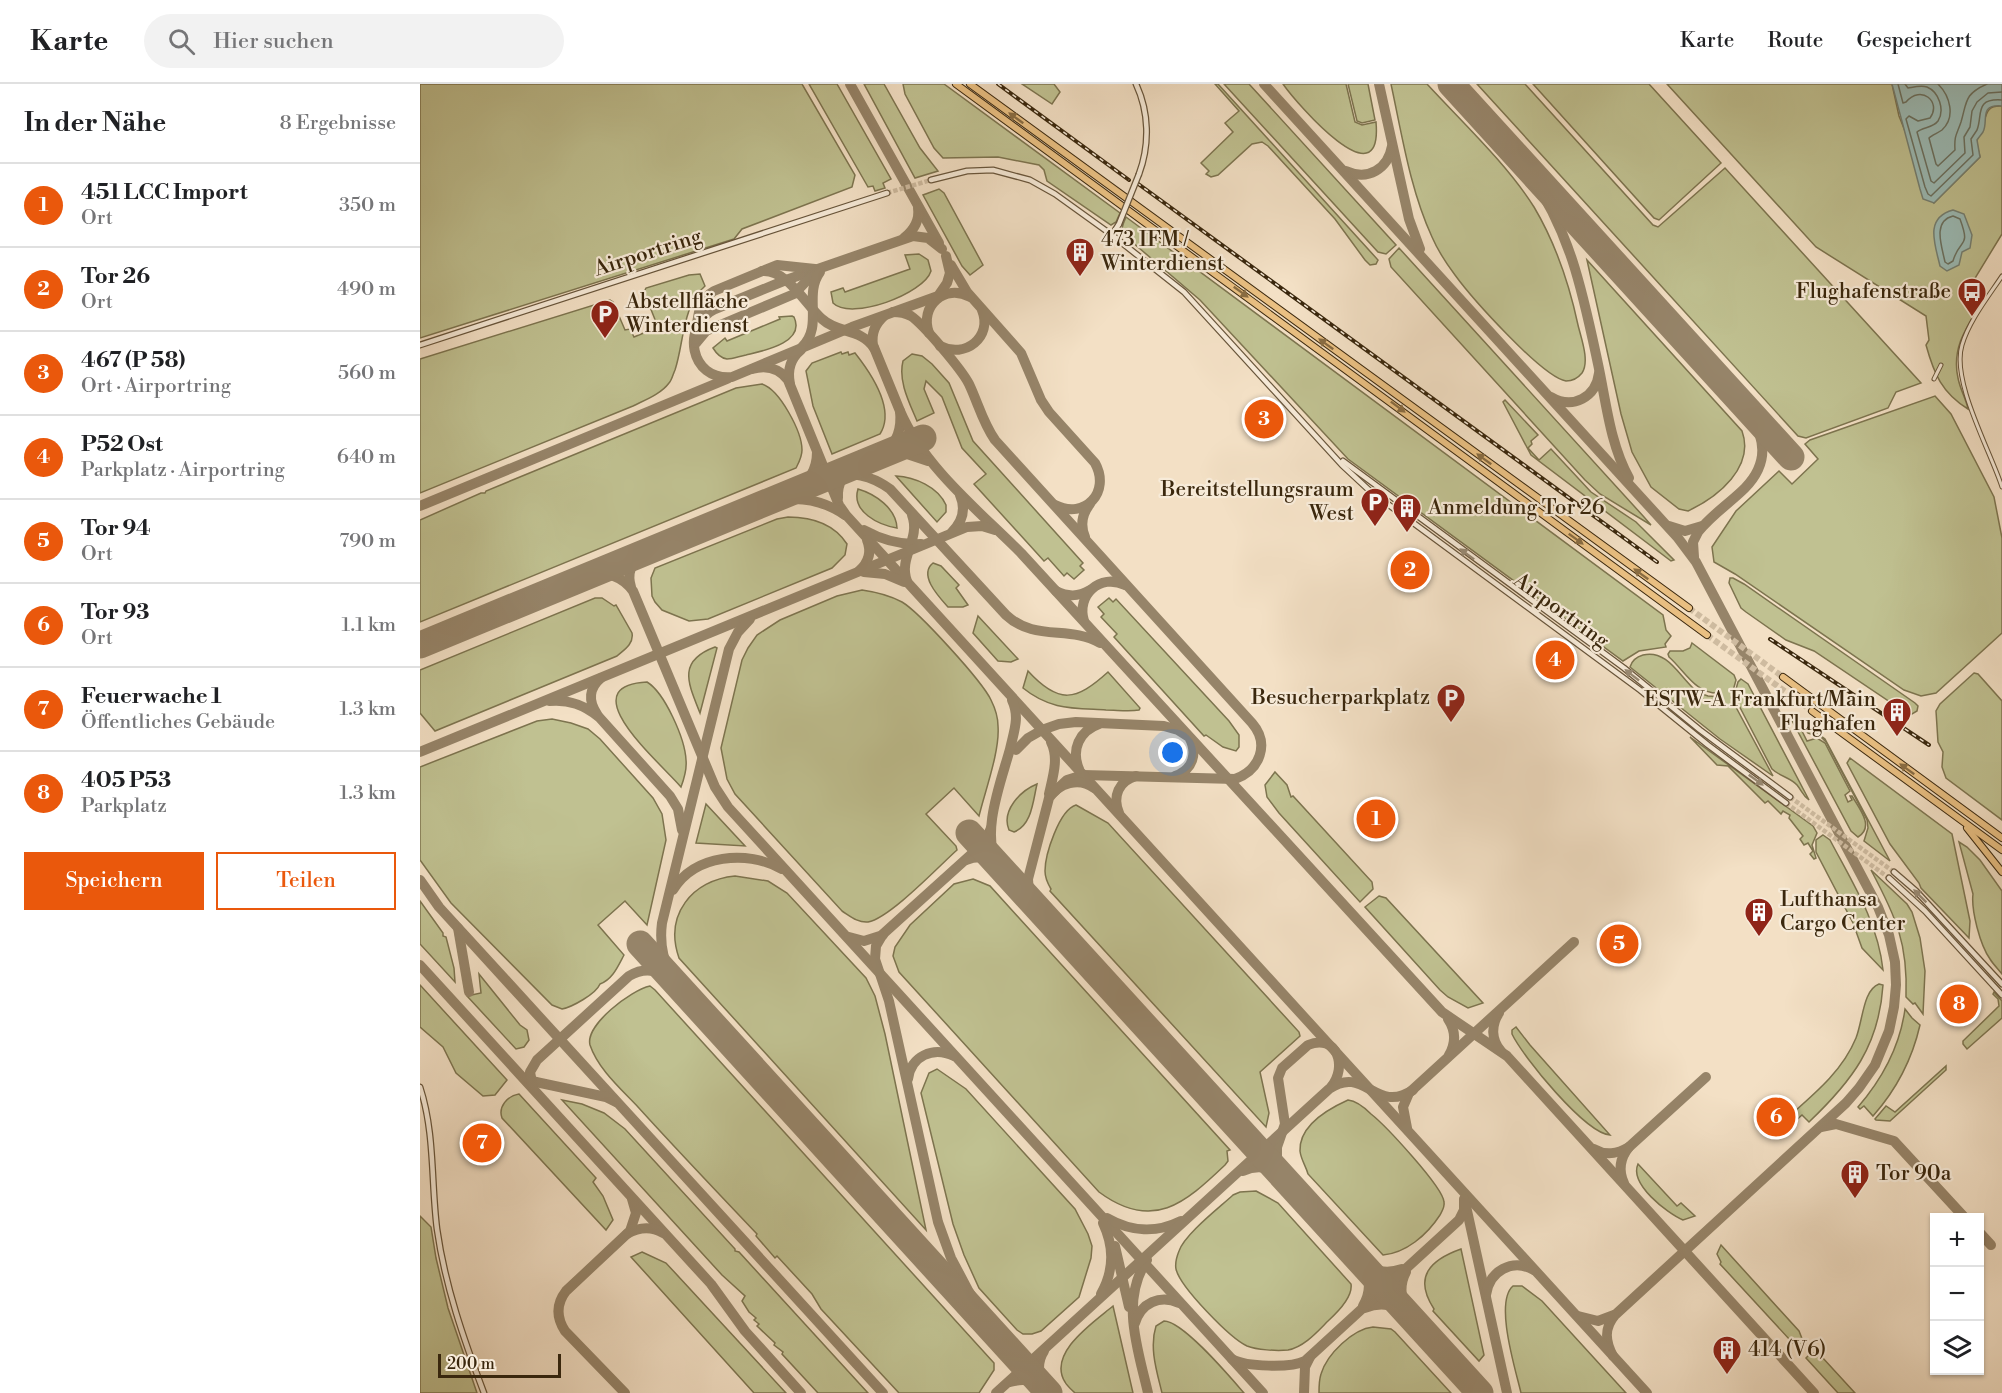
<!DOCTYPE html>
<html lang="de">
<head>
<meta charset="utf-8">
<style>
  :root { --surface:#fff; --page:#f2f2f2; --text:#202124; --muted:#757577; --line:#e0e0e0; --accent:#ea580c }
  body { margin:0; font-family:"Libre Bodoni",serif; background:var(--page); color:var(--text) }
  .controls { position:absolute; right:18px; bottom:18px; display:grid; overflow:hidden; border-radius:0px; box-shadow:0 2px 4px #0004 }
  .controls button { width:54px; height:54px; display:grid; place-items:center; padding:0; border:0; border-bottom:2px solid var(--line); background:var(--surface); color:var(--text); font:30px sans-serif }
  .scale { position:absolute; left:18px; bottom:15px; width:123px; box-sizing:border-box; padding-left:6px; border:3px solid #3a270d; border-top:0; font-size:16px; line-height:21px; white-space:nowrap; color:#3a270d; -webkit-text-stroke:4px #f7ebd9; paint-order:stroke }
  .you { position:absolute; left:753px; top:669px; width:21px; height:21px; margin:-15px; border:4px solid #fff; border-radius:50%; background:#1a73e8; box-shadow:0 0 0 9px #1a73e833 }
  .badge { display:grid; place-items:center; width:39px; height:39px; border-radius:50%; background:var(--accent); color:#fff; font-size:20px; font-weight:700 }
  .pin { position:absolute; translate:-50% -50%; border:3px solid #fff; box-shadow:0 2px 6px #0006 }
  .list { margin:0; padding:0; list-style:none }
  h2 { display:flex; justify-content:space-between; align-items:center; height:78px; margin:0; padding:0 24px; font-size:26px }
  h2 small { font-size:20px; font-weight:400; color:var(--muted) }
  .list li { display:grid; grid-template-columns:39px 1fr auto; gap:18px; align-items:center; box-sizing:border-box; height:84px; padding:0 24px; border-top:2px solid var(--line) }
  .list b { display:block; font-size:22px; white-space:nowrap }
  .list p { margin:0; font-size:20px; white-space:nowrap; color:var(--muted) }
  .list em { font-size:20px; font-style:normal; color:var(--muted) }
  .actions { display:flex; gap:12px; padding:18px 24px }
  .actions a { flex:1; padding:14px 0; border:2px solid var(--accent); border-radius:0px; text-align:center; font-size:21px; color:var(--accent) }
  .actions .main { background:var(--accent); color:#fff }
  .icon { flex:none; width:33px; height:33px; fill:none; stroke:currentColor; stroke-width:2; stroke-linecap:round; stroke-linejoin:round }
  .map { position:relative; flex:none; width:1582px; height:1309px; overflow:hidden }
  header { display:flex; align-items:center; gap:36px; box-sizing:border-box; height:84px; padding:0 30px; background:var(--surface); border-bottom:2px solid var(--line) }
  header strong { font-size:28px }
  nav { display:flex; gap:33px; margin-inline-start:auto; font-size:21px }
  .search { width:420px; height:54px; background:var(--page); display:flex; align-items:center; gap:15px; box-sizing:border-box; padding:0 21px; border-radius:33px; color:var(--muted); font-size:22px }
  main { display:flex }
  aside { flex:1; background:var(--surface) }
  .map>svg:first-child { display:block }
</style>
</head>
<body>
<header>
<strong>Karte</strong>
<div class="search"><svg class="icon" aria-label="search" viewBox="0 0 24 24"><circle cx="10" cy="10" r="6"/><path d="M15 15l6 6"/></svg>Hier suchen</div>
<nav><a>Karte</a><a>Route</a><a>Gespeichert</a></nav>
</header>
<main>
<aside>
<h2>In der Nähe<small>8 Ergebnisse</small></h2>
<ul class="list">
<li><span class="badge">1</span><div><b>451 LCC Import</b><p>Ort</p></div><em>350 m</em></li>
<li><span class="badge">2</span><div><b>Tor 26</b><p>Ort</p></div><em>490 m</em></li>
<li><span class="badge">3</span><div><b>467 (P 58)</b><p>Ort · Airportring</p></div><em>560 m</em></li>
<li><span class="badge">4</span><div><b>P52 Ost</b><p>Parkplatz · Airportring</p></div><em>640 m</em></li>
<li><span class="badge">5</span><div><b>Tor 94</b><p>Ort</p></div><em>790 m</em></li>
<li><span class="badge">6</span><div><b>Tor 93</b><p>Ort</p></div><em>1.1 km</em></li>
<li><span class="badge">7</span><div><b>Feuerwache 1</b><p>Öffentliches Gebäude</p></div><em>1.3 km</em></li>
<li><span class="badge">8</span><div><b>405 P53</b><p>Parkplatz</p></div><em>1.3 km</em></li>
</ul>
<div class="actions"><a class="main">Speichern</a><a>Teilen</a></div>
</aside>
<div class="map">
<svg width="1582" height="1309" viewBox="0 0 1582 1309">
  <rect width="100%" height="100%" fill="#f3e0c5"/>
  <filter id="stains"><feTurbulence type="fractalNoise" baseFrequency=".00333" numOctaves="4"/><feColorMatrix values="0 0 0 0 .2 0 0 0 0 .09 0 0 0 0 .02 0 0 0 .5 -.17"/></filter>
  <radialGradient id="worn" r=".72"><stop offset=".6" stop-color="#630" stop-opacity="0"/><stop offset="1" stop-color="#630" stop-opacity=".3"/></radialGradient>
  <g fill="#c0c191" stroke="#7d744f" stroke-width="1.5">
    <path d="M0,0H382L435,91L432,103L322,145L314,155L0,254Z"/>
    <path d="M389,0H417L471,95L463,99L465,104L455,107L453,102L448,103Z"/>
    <path d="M444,0H464L500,64L518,87L495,94Z"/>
    <path d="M483,0H524L700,129L696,138L691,141L627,97L624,86L619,81L578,73L523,74L514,64L485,10Z"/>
    <path d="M602,0H634L640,8L632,20Z"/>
    <path d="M795,0H798L958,176L956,180L950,181L945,176L915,135L848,62L842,58L832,60L798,91L791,93L786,90L789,87L781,79L813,48L805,39L819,27Z"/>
    <path d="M804,0H829L976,161L966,170L958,168Z"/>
    <path d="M863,0H926L935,38L942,41L956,38C963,119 877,20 863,0Z"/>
    <path d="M928,0H948L955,36L942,39L937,37Z"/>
    <path d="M971,0H1007C1041,37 1087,80 1114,123C1136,160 1149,199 1158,241C1161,254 1170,277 1162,289C1158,294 1152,297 1146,297C1122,293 1051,213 1035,191C1026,179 1018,167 1012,153C990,105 982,51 971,0Z"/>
    <path d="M1057,0H1105L1233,141L1238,143L1246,136L1305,84L1501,299L1476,308L1468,324L1386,354L1378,352Z"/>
    <path d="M1113,0H1229L1301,79L1239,136L1234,134Z"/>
    <path d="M1247,0H1472L1479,32L1514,119L1560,73C1559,68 1557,63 1557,58C1557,53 1560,49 1562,44C1567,31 1565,21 1582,22V150L1549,204L1563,216C1548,241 1531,263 1538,294C1540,305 1546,315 1548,325C1522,309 1514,290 1506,261L1509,256L1506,232L1396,163Z"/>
    <path d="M519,105L524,109L563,181L550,191L542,182L503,111Z"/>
    <path d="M706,133L1243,531L1246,546L1251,552L1245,560L1246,563L1219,567L1203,577L928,375L780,216L705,152C700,145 703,140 706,133Z"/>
    <path d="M979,164L1224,433L1231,441L1180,410L1165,396L971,183L969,175Z"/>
    <path d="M499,170L508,176L511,187C504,210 431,237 413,219L411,208L423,204L425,208L490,185L485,171Z"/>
    <path d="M1167,176L1322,347C1335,383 1298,413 1268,427L1259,425L1231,403L1212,368L1201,330Z"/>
    <path d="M280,190L285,202C262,222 264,259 255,286C253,290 252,296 249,299C241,310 225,316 213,322L0,409V275L190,216L193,218L205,246L210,245L214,253L238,243L224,208L226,204L269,191Z"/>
    <path d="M372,232L374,233C386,259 342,267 326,271C320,272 313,275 307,275C300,274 296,269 293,264L305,254L307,257L360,235L359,233Z"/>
    <path d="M421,268L422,270L428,268L429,271L435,269C450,288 476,325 460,350L412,370L393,322L386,287L392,279Z"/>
    <path d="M492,270L502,272L512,280L529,299L553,357L663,479L660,482L664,486L654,495L647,489L644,492L628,474L624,477L554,400L566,390L542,364L522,313L506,297L504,305L514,329L497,337C489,318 478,297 483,277Z"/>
    <path d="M342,300C360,306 382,348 382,366C382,373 379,378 376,384L0,538V436L61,409H65L66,407L316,304Z"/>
    <path d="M1515,312L1531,330L1574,413L1582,454V549L1516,609L1501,612L1484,606L1315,490L1294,478L1292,463L1316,427L1359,387L1372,400L1398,375L1385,360L1390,356Z"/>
    <path d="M1085,316L1118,351L1111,357L1112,360L1108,364L1119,376L1131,365L1171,408L1216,438L1254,476L1251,477L1111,371L1083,318Z"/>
    <path d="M476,392C495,393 518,403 526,421V428L517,438Z"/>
    <path d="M438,405C455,410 476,424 477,444C459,441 431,428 438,405Z"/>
    <path d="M368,433C391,433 414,440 427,460L425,471L412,484L288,535L269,537L242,526L235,518L232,512L231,494L235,484L357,435Z"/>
    <path d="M513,479L521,482L539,501L536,504L548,521L543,523H528C519,513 498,491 513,479Z"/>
    <path d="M1310,494H1313L1324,500L1495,619L1498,622L1497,627L1492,630L1485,628L1394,567L1366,556L1326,528L1321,524L1309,499Z"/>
    <path d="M442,506C456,508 469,511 482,518C499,528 562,597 571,616C575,624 578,633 578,642C580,667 565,707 559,732L534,704L506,730L536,762L537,766C519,782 470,834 448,838C438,839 430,832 422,827L315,710L307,695L301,664L322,576L328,564L337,551L360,536L417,512Z"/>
    <path d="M175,514H182L194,522L196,521L212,549C214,560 204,566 197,572L15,647L0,629V586Z"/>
    <path d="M689,514L693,518L696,515L809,637L819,651V663L816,667L803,663L786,651L784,652L694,553L697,550L681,533L684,530L678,523Z"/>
    <path d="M558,532L598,575L591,578L578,577L553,549Z"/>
    <path d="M1272,559L1314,591L1316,596L1311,614L1353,692L1300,655L1210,583C1212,576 1216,573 1223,571C1246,565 1259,591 1273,604V607L1288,612L1301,613L1300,609C1276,611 1265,587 1249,573L1248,570L1250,567H1263L1270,564Z"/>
    <path d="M295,563L297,564L280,629C268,599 257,577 295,563Z"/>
    <path d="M608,587C639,621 656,617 688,588L720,624L719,626C709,628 697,626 686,626C653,624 630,626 603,604Z"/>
    <path d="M1554,589L1558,590L1582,617V736L1526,694L1522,683L1523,668L1518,658L1516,627L1520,620Z"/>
    <path d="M1321,595L1328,600L1389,716C1383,712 1382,707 1377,701C1371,694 1359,692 1352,685L1314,612L1318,598Z"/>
    <path d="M227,598C245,609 265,655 266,676C267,685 264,695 261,703C243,681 148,602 227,598Z"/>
    <path d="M1369,631L1376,635L1387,657L1397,654L1405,659L1430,707L1425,711L1428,718L1432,716L1430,712H1432C1439,724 1455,743 1438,753L1431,747Z"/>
    <path d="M132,635L151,639L168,645L180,655L233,714L242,730L246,756L227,841L205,817L178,841L204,871C198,882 193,895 180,900C176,910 152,923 142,925L132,921L31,819L0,776V683L117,637Z"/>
    <path d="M1388,642L1405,655L1470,777L1444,757L1448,744L1447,736L1406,658L1401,653L1388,649L1384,643Z"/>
    <path d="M1270,653L1393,742L1397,749L1392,761L1396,774L1394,775L1390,770L1393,767L1388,759L1384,761L1380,755L1383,752L1369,734L1370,731L1363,727L1361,730L1348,717L1345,719L1308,682L1297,681Z"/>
    <path d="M1430,674L1532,750L1550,837L1549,854L1501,804L1499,799L1470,760L1427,679Z"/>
    <path d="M855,688L867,701L871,713L873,712L952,798L953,805L940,818L859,729L847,713L845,701Z"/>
    <path d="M617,700C613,717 612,741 594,748L589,746C581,727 600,707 617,700Z"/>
    <path d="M286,720L325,762L276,759Z"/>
    <path d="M656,721L688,739L879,948L880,952L840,988L849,1029L846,1043L630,807L631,805C628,800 625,794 625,787C625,771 639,726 656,721Z"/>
    <path d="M1403,751L1410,756C1432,798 1458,838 1463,886L1442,864L1433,839L1396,768V756Z"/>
    <path d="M1539,758L1547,763L1560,776L1582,807V890C1578,885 1573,880 1570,875C1560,861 1551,826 1553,810Z"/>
    <path d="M1451,786L1487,820L1492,828L1500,854L1505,887L1503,930L1495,919L1493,920L1486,913C1488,859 1476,833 1451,786Z"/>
    <path d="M315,792L348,797L367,809L446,894L455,912L465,950L506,1146L259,874C244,831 272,796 315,792Z"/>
    <path d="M553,795L570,802L810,1066L807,1067L808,1077L805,1081C765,1119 733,1148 679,1108L479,888L473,872L475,863L490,841L534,800Z"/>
    <path d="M959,812L966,814L1063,919L1048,924L1028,913L1020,906L945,823Z"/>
    <path d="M0,817L23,849V852L26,853L34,884L35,898L0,860Z"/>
    <path d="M59,890L100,941L107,946L109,956L104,963L96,965L47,912L61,909Z"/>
    <path d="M1459,900L1463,901C1459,962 1432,997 1389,1038L1382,1031L1372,1040L1367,1034C1393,1011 1422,988 1436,954C1443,936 1443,906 1459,900Z"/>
    <path d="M0,901L87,996L75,1011L63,1012L36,989L23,963L0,943Z"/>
    <path d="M230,902L235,906L574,1279V1286L559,1309H479L401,1225L392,1210L357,1172L355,1174L336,1152L337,1150C297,1108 257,1066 218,1023C201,1005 178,985 170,961C165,941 211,906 230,902Z"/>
    <path d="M1574,908L1582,917V934L1547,965L1543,960V957L1579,922L1578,915L1573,910Z"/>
    <path d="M1485,925L1492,934L1500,941C1492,976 1477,1005 1453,1032L1444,1022L1440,1025L1438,1023C1463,994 1480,962 1485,925Z"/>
    <path d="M1096,943L1110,961L1190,1051C1165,1049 1103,973 1092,950V946Z"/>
    <path d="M1526,982V986L1470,1037L1456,1036L1455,1035L1466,1022L1475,1028Z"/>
    <path d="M517,985L546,1005L655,1125L668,1150L672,1162L671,1174L659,1213L621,1247L612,1250H603L597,1246L559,1204L544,1171L533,1140L501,1009L509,989Z"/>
    <path d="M99,1010L176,1094L173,1098L183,1112L193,1136L186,1146L82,1034C78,1023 87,1012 99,1010Z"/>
    <path d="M142,1016L162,1020L184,1029L205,1045L315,1165V1167L319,1168L448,1309H398L362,1270L363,1268L354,1261L355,1259L337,1242L339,1240L334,1236L336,1234L329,1228L322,1217L325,1212L302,1191Z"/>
    <path d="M928,1016C937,1017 945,1024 951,1030C965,1041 1023,1103 1024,1118C1025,1123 1022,1127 1020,1131C1007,1151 986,1169 963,1171L888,1090C886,1082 881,1076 880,1067C879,1042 908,1025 928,1016Z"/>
    <path d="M1218,1080L1257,1122L1261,1119L1275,1132L1263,1136C1247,1129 1209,1100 1218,1080Z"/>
    <path d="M836,1107L858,1119L931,1200C933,1213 918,1228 908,1237C897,1248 884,1263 868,1266C856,1267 837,1266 827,1262C810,1254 760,1203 756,1185C755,1180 757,1172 759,1167C765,1150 799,1124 813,1111L820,1108Z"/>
    <path d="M0,1132L11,1143L16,1174L28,1224L57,1309H0Z"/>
    <path d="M1301,1161L1379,1247L1383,1257L1381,1268L1300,1180L1301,1178L1297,1170Z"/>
    <path d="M1041,1165L1064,1271L1059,1277L1013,1227L1014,1225C993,1193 1010,1176 1041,1165Z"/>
    <path d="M222,1168L246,1179L366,1309H334L211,1173Z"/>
    <path d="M1093,1202H1102L1122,1217L1206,1309H1101C1096,1287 1074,1218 1093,1202Z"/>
    <path d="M693,1222L713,1309H655C652,1306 647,1302 645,1298C627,1269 674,1238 693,1222Z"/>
    <path d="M744,1237C763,1237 810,1293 824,1309H742C737,1288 729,1264 736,1242Z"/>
    <path d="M953,1243L971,1245L975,1248L1031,1309H899C899,1303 899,1296 901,1290C907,1270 933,1245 953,1243Z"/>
    <path d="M1391,1269H1397L1402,1273L1435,1309H1418L1386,1274Z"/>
  </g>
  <g fill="#9cbdb8" stroke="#758174" stroke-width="1.5">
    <path d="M1472,0H1582V22C1558,20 1569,37 1563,48C1561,51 1559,53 1557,56L1560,73L1514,119L1503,115L1500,105Z"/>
    <path d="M1533,126L1544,130L1552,151L1550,164L1542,168L1539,181L1527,187L1520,182C1515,160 1504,134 1533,126Z"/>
  </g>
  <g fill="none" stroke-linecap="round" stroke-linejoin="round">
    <g stroke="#6b7262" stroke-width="1.5">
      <path d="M1478,0L1483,19L1486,18C1501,0 1522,18 1510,34L1498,37L1489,32L1486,35L1505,103L1508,110L1511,112L1553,71L1551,55C1553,52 1555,49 1557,46C1563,31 1554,14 1582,16"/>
      <path d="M1485,0L1488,4C1494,3 1501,1 1507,3C1519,8 1525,26 1518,37C1513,44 1503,43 1497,48L1511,97L1514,99L1545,69L1544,53L1550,43L1552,27L1557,18L1568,9L1582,8"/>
      <path d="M1518,0C1530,12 1536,33 1522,46C1518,49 1512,51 1509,54L1516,80L1518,82L1535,66C1534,51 1537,50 1541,38C1547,18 1544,10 1567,0"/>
      <path d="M1533,132L1540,135C1551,165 1540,153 1533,177L1528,180L1525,178C1522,163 1512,137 1533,132Z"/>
    </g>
    <g stroke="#968469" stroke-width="10">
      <path d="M430,0L519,159"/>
      <path d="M844,0L1258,454L1276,478L1431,772L1458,823L1469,851L1475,878L1476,901L1474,923L1469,947L1455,981L1439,1004L1426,1019L1195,1231C1184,1244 1185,1257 1193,1272"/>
      <path d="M959,0L989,135L1000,165"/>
      <path d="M1058,30C1076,49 1094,68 1109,89C1151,148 1163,210 1178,280C1186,317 1190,360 1209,394"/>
      <path d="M926,87C948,97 968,85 972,62"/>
      <path d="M484,154C494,146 500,137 498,124"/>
      <path d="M522,165L508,154L493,152L366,196L295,225C261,241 269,297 312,293L432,243L518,212L527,199L530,189L526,172"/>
      <path d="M531,181L547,208L601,269L621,316L629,328L675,379C691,408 665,436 635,421"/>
      <path d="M342,187C367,185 385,220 402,235C418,250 441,244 454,264"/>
      <path d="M473,228C479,228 485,229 491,232C504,241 542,286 549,300C558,319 563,339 575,356L832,639C850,660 840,686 815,695L663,691L647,696L633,709"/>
      <path d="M464,232C455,240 451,249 453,261L480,327C482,345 477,357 465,370"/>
      <path d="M277,240C279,226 280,215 294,207L357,181L395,185"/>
      <path d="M509,249C499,222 525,199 550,213"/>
      <path d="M276,259L286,247L374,210L396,187"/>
      <path d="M520,262C545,275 573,253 562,226"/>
      <path d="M382,263C404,242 383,211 400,188"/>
      <path d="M332,285C346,281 359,284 368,296L419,421L426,431L1227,1309"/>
      <path d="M370,300C367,286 370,275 381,266"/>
      <path d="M1131,313C1153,326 1176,313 1179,289"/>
      <path d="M480,327C504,383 559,427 601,469L1022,928L1087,972L1394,1309"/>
      <path d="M465,370L484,369L508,377"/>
      <path d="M409,393C432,387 451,391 470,405L586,531C615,558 649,541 680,559"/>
      <path d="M373,408C389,399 397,386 397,368"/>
      <path d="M418,414C417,399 424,388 437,381"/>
      <path d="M344,420C372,411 400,414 425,431"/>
      <path d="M0,422L307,295"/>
      <path d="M1249,442L1265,447L1282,442"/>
      <path d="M444,446C462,456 481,461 501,460"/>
      <path d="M532,448C543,437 546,425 540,411"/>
      <path d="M665,453C660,441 662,430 670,420"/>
      <path d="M1274,473L1273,458L1278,448C1291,431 1310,419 1325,404C1361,367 1334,333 1308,303"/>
      <path d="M439,487C449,478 452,468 447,456"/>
      <path d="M444,488L465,490L484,498"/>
      <path d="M170,491C188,488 202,492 213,507L295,703L308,723L843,1309"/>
      <path d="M487,497C478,474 501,455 492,431"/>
      <path d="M211,503C207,490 210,479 222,470"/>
      <path d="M636,507C648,513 658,513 670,506"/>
      <path d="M664,537C656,511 680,489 705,501"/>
      <path d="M129,617C149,615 164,621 179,633L250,712L258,725L262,746"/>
      <path d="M177,630C168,617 169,604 181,594"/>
      <path d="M596,666L608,654L622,646L639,640L656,638L744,642L758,646L769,653C778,669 773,686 755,692"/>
      <path d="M0,668L547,443L562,442L575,446"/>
      <path d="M659,685C651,666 659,647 679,640"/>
      <path d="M629,710C633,692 639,674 631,658"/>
      <path d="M699,729C692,712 699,697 716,692"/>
      <path d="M571,744L565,758L463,850L456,862L455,875L469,917L518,1138L531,1174L549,1208L577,1252"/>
      <path d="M546,776C557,772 569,772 578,781"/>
      <path d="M578,781C560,750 581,698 590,665C594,647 600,633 592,616"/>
      <path d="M0,796L19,823L463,1309"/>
      <path d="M253,806C275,770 327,766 362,785"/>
      <path d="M617,823L609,809L608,795L629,714C639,699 659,693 674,704"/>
      <path d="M38,844L49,908"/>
      <path d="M429,853L444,857L463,851"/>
      <path d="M0,881L291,1200L325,1247L381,1309"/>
      <path d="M256,900C244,880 239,862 242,839L309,565L318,548L330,535"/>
      <path d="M1079,929C1071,941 1071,956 1081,967"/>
      <path d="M1028,935C1036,947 1036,959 1029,971"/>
      <path d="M107,994L116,998L186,1013L196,1018"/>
      <path d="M488,995C491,972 513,962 534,972"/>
      <path d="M113,1004L110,988L117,976L209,892C224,883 238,885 251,896"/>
      <path d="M1401,1043L1416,1040L1474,1057L1545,1134"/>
      <path d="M987,1044L983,1023L989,1009L1154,858"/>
      <path d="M1174,1065C1186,1072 1197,1070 1209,1063L1286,993"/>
      <path d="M823,1087C838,1080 853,1083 864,1095"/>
      <path d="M866,1097L857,1074V1063L865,1040L858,994L862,984L888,961C917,949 928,983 911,1003"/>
      <path d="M1204,1099C1198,1086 1200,1074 1209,1063"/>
      <path d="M1046,1122L1087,1309"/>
      <path d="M687,1134C711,1148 737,1149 761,1137"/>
      <path d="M1560,1149L1571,1161"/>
      <path d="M207,1150C219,1143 231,1142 243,1149"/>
      <path d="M695,1162L709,1223"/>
      <path d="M727,1176C700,1217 718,1265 728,1309"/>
      <path d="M939,1176C953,1187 965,1191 982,1185"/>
      <path d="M942,1181C951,1194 951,1208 943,1222"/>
      <path d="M986,1188C978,1203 981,1218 990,1233"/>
      <path d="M681,1210C694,1187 694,1162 683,1139"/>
      <path d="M1066,1211C1069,1187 1092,1174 1114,1186"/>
      <path d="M945,1224C961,1217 975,1220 989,1231"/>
      <path d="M1158,1232L1178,1237L1194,1231"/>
      <path d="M715,1239C721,1219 740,1210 759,1219"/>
      <path d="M624,1267C615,1281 619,1295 628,1308"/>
      <path d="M812,1275C826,1283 871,1284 885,1277L1039,1136L1044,1126V1115"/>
      <path d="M590,1298C604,1294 615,1296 626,1306"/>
      <path d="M205,1309L145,1247C136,1233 136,1220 146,1207L210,1147L216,1129L212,1115"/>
      <path d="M576,1309L909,1005C945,980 955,1031 993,1006"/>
      <path d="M884,1309L885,1283L890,1273"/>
    </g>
    <g stroke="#968469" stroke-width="27">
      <path d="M1031,0L1371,373"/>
      <path d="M0,561L503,354"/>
      <path d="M549,749L1060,1309"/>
      <path d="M220,860L629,1309"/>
    </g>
    <g stroke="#cebba0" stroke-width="4.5" stroke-dasharray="4.5 2" stroke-linecap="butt">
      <path d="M467,109L511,96"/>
      <path d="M1370,713L1474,788"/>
      <path d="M1366,719L1469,794"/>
    </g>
    <g stroke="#cebba0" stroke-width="6" stroke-dasharray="6 3" stroke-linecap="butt">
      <path d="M1269,524L1363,593"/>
      <path d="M1287,551L1392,627"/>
    </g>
    <g stroke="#68553b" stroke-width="5">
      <g id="minor">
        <path d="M1582,192C1568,213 1549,237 1542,261C1531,297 1570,366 1582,403"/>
        <path d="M1514,295L1521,281"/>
      </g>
    </g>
    <g stroke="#68553b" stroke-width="7">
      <g id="tertiary">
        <path d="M716,0C729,28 730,60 719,90"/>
        <path d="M511,96L547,87L573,86L610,96L635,110L692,151L764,208L922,381L950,407L1220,606L1288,661L1366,719"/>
        <path d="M692,151L699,140"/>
        <path d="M0,261L467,109"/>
        <path d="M923,377L1204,584L1280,646L1370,713"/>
        <path d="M1474,788L1496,807L1582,900"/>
        <path d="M1469,794L1505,827L1582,911"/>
        <path d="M0,1003C15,1049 11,1098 17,1145C25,1202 44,1256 64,1309"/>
      </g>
    </g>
    <g stroke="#3a270d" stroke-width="8">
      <g id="motorway">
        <path d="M536,0L1287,551"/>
        <path d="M550,0L1269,524"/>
        <path d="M1363,593L1582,754"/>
        <path d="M1392,627L1582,766"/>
        <path d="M1547,744L1582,788"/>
      </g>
    </g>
    <use href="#minor" stroke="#f7ebd9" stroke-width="3"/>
    <use href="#tertiary" stroke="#f7ebd9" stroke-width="4.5"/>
    <use href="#motorway" stroke="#eac082" stroke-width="6"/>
    <g stroke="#3a270d" stroke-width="4">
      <g id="rail">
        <path d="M578,0L709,96"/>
        <path d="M717,99L1237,478"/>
        <path d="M1350,555L1509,661"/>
      </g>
    </g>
    <use href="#rail" stroke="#f7ebd9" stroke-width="1.5" stroke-dasharray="4.5" stroke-linecap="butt"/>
    <g stroke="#68553b" stroke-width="7" stroke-linecap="butt">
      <path id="tertiary-bridge" d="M699,140L719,90"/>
    </g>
    <use href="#tertiary-bridge" stroke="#f7ebd9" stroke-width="4.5"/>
  </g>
  <defs><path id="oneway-solid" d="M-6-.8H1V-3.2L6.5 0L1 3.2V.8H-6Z" transform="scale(1.5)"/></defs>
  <g fill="#896c42">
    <use href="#oneway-solid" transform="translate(596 34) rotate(-144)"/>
    <use href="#oneway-solid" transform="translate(821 208) rotate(36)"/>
    <use href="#oneway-solid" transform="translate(906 260) rotate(-144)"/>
    <use href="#oneway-solid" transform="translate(978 323) rotate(37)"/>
    <use href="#oneway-solid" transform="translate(1064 375) rotate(-144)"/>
    <use href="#oneway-solid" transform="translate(1156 455) rotate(36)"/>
    <use href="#oneway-solid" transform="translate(1221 490) rotate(-144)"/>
    <use href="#oneway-solid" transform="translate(1487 685) rotate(-144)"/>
  </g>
  <g fill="#988973">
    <use href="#oneway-solid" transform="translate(1047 470) rotate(-143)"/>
    <use href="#oneway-solid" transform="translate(1212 591) rotate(-142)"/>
    <use href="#oneway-solid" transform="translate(1336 696) rotate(36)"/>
    <use href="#oneway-solid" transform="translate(1500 812) rotate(-135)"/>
  </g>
  <defs>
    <g id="building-pin" transform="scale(1.5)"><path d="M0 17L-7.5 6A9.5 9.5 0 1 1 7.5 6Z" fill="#8f2418" stroke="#f7ebd9"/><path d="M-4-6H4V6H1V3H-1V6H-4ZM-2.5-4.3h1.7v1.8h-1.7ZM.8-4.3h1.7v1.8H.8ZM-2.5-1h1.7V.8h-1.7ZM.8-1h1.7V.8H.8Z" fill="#fff"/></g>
    <g id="bus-pin" transform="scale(1.5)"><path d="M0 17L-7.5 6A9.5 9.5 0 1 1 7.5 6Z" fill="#8f2418" stroke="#f7ebd9"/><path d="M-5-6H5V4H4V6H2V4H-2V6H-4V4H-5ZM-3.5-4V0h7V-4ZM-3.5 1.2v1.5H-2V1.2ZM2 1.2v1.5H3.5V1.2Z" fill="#fff"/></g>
    <g id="parking-pin" transform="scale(1.5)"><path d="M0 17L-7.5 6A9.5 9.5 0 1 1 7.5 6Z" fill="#8f2418" stroke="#f7ebd9"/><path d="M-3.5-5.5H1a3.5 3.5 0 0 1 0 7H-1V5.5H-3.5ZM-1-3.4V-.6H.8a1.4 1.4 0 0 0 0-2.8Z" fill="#fff"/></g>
  </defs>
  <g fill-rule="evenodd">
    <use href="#building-pin" x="660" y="168"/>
    <use href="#bus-pin" x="1552" y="208"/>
    <use href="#parking-pin" x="185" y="230"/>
    <use href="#parking-pin" x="955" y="418"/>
    <use href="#building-pin" x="987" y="424"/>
    <use href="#parking-pin" x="1031" y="614"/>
    <use href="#building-pin" x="1477" y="628"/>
    <use href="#building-pin" x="1339" y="828"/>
    <use href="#building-pin" x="1435" y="1090"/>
    <use href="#building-pin" x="1307" y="1266"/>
  </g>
  <g text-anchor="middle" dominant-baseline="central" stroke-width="4.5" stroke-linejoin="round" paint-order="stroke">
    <g font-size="21" fill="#3a270d" stroke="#f7ebd9" text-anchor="start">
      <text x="681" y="156">473 IFM /<tspan x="681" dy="24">Winterdienst</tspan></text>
      <text x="1531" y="208" text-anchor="end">Flughafenstraße</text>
      <text x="206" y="218">Abstellfläche<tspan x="206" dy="24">Winterdienst</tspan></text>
      <text x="934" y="406" text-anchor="end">Bereitstellungsraum<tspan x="934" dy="24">West</tspan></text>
      <text x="1008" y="424">Anmeldung Tor 26</text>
      <text x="1010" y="614" text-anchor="end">Besucherparkplatz</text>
      <text x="1456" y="616" text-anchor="end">ESTW-A Frankfurt/Main<tspan x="1456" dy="24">Flughafen</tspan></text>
      <text x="1360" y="816">Lufthansa<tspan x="1360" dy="24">Cargo Center</tspan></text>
      <text x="1456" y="1090">Tor 90a</text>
      <text x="1328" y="1266">414 (V6)</text>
    </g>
    <g font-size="21" fill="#3a270d" stroke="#f7ebd9">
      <text transform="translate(228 169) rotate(-18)">Airportring</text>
      <text transform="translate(1141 527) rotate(36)">Airportring</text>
    </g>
  </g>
  <rect width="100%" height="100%" filter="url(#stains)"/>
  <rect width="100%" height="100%" fill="url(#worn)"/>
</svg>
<div class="controls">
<button>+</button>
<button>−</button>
<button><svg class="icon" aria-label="layers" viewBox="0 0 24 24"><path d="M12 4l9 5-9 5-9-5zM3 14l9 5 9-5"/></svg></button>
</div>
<div class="scale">200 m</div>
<div class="you"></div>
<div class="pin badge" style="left:956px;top:735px">1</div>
<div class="pin badge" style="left:990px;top:486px">2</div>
<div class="pin badge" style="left:844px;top:335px">3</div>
<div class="pin badge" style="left:1135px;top:576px">4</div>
<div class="pin badge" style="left:1199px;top:860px">5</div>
<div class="pin badge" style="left:1356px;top:1033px">6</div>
<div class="pin badge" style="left:62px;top:1059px">7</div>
<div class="pin badge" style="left:1539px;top:920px">8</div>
</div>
</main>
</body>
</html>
